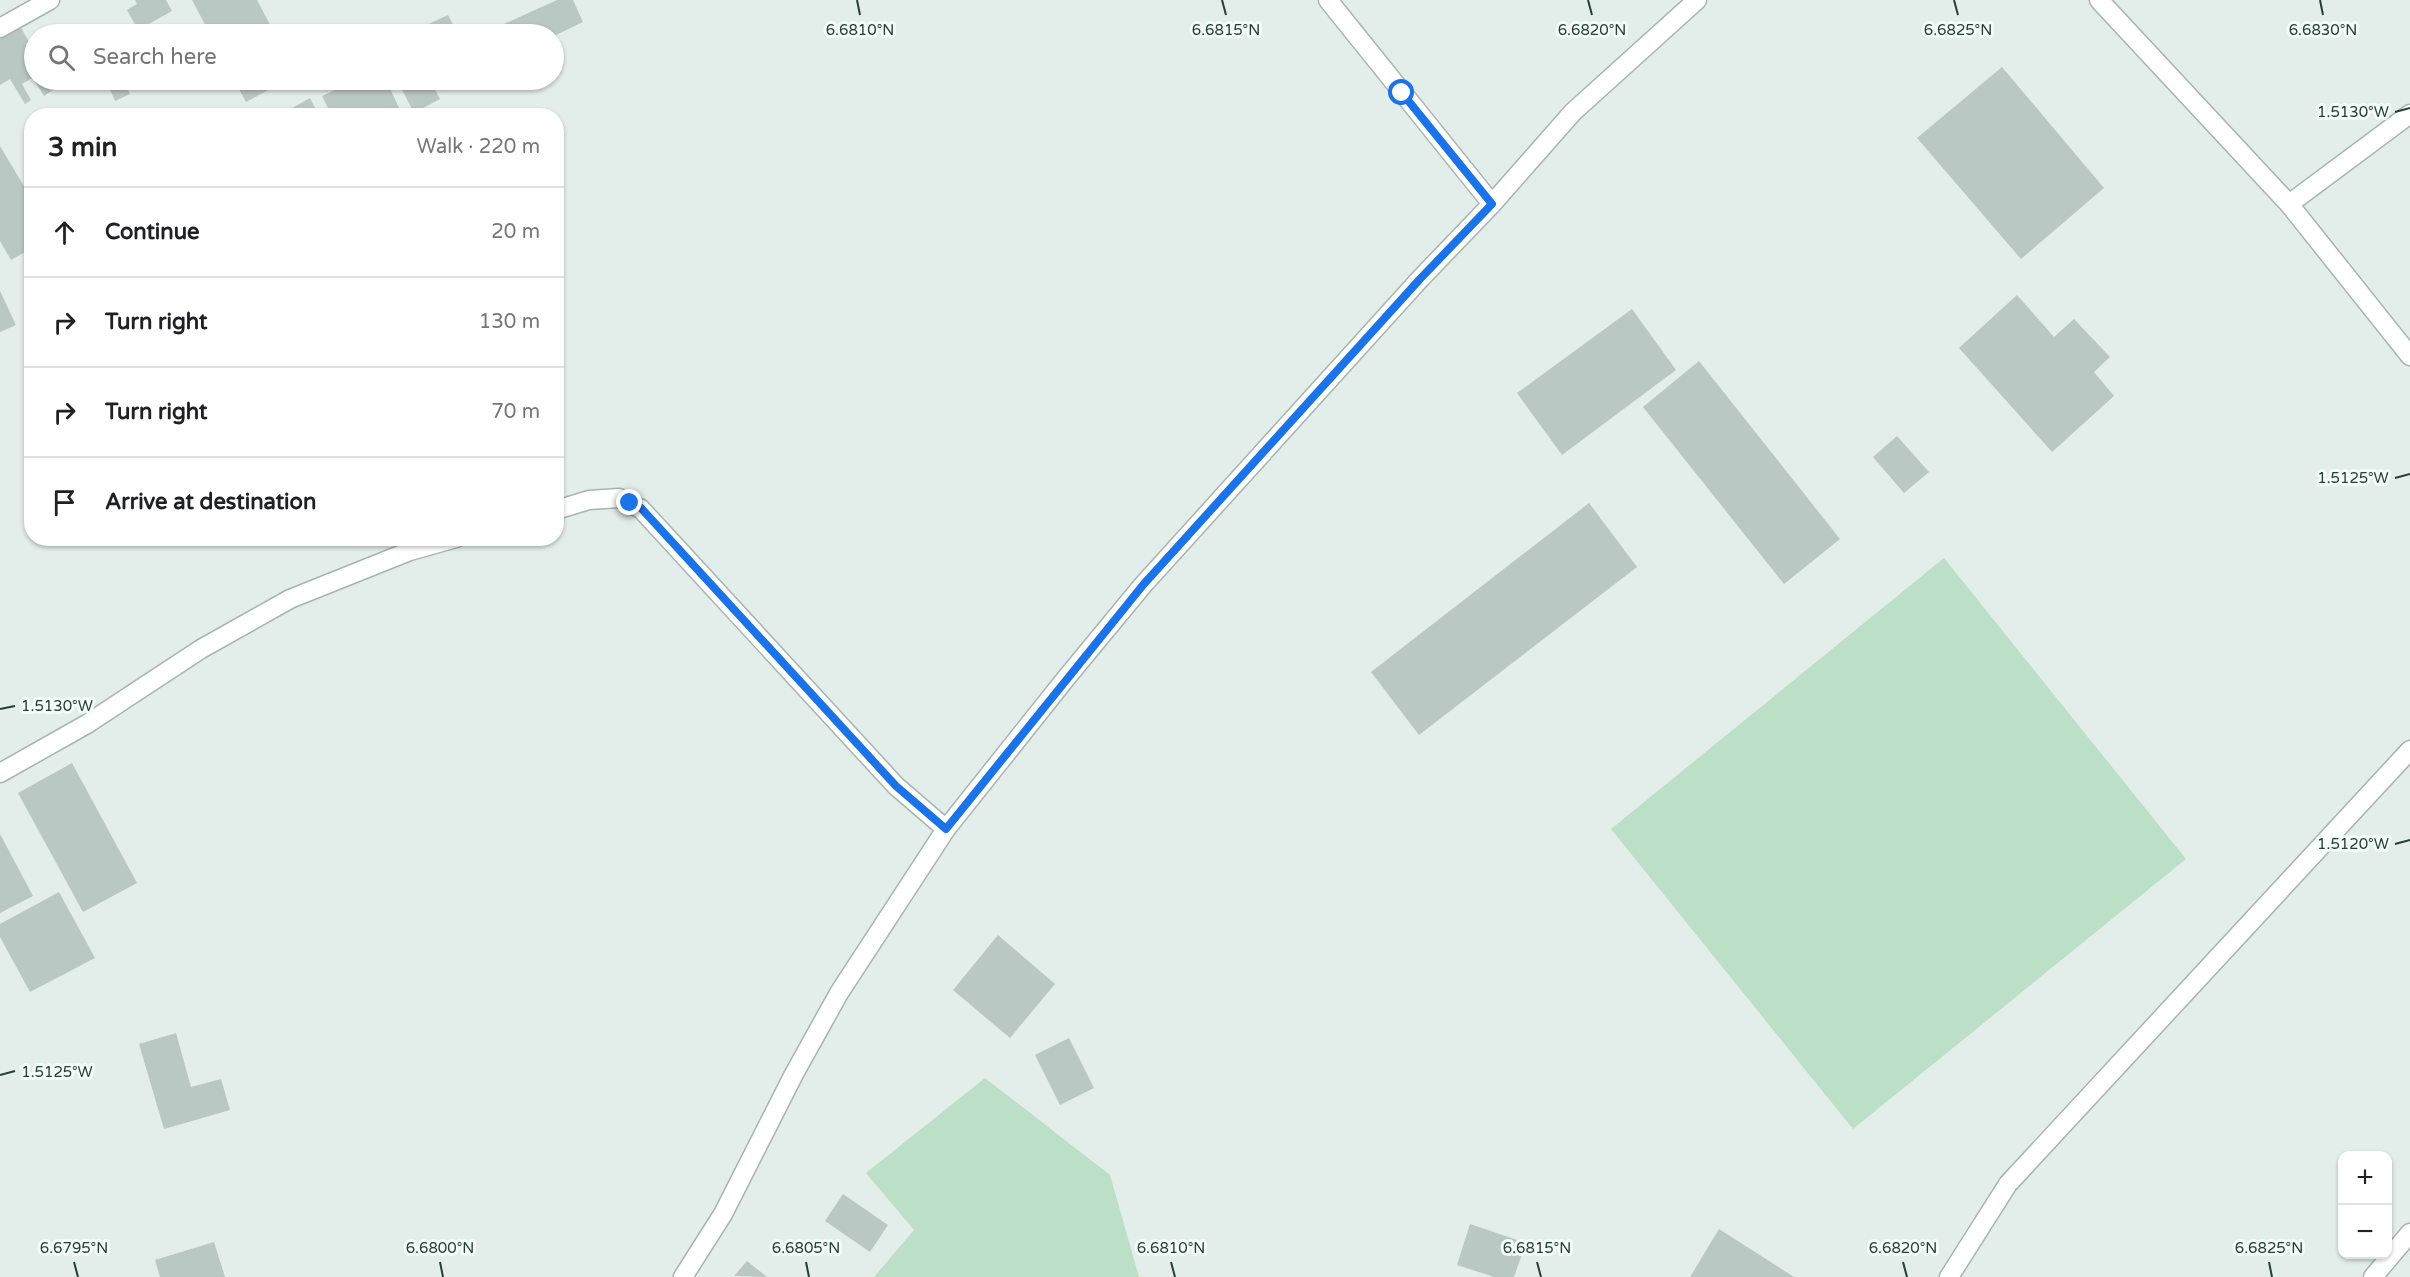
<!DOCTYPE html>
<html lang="en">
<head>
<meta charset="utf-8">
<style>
  :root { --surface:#fff; --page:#f2f2f2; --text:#202124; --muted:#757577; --line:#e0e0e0 }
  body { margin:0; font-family:"Varela Round",sans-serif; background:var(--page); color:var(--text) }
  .controls { position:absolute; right:18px; bottom:18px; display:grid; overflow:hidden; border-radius:12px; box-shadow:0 2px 4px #0004 }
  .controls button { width:54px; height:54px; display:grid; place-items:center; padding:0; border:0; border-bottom:2px solid var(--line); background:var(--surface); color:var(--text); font:30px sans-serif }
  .stop { position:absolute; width:18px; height:18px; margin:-14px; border:4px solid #1a73e8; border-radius:50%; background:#fff }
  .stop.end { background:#1a73e8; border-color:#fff; box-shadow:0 2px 6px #0008 }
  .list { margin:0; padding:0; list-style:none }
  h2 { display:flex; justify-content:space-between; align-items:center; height:78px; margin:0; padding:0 24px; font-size:26px }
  h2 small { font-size:20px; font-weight:400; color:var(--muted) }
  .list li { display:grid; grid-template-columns:39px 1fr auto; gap:18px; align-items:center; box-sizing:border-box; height:90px; padding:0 24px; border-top:2px solid var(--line) }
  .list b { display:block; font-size:22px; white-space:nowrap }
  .list em { font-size:20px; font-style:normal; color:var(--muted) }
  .icon { flex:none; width:33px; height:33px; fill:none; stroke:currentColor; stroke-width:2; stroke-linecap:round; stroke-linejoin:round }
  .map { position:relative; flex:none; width:2410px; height:1277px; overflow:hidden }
  .search { position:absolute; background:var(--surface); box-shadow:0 2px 4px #0004; left:24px; top:24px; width:540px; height:66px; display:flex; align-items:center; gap:15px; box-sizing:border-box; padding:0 21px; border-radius:33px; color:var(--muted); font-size:22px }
  .panel { position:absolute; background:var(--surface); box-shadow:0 2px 4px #0004; left:24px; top:108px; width:540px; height:438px; border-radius:24px }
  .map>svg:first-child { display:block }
</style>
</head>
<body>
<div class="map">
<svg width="2410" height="1277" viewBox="0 0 2410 1277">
  <rect width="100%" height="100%" fill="#e3ede9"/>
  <g fill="#bcdfc7">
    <path d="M1944,558L2186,859L1853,1129L1611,829Z"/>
    <path d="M985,1078L1110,1175L1139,1277H874L914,1230L866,1173Z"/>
  </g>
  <g fill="#b9c8c2">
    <path d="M135,0H166L172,11L138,30L127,10L137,4Z"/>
    <path d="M192,0H257L275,34H210Z"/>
    <path d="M557,0H573L583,22L554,36L482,34Z"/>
    <path d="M448,15L458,34H425L422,27Z"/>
    <path d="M20,26L34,51V77L22,84L31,100L25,104L10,79L0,85V38Z"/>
    <path d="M2002,67L2104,188L2021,259L1917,138Z"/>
    <path d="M34,80H51L56,88L44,96Z"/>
    <path d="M114,80H124L130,94L115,101L107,83Z"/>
    <path d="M234,80H287L246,102Z"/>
    <path d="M357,80H386L400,110L389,116H332L322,96Z"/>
    <path d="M397,80H430L440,99L414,113Z"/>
    <path d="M310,98L319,116H278Z"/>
    <path d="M0,146L28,193L32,191V248L11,260L0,241Z"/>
    <path d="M0,291L16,325L0,332Z"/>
    <path d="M2017,295L2054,337L2074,319L2110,357L2094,372L2114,396L2052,452L1959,348Z"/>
    <path d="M1632,309L1676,370L1562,455L1517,393Z"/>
    <path d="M1699,361L1840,539L1784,584L1643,407Z"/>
    <path d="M1897,436L1929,472L1904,493L1873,457Z"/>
    <path d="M1589,503L1637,567L1419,735L1371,672Z"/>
    <path d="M72,763L137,883L83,912L18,793Z"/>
    <path d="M0,834L33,896L0,913Z"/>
    <path d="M59,892L95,958L30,992L0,937V924Z"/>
    <path d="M998,935L1055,984L1010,1038L953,990Z"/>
    <path d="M176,1033L191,1087L221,1079L230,1110L164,1129L139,1044Z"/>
    <path d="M1069,1038L1094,1088L1060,1105L1035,1055Z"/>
    <path d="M843,1194L888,1225L870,1252L825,1221Z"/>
    <path d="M1470,1224L1526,1243L1514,1277H1494L1457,1265Z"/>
    <path d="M1719,1229L1794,1277H1690Z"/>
    <path d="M214,1242L225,1277H160L155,1260Z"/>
    <path d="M747,1261L767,1277L734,1276Z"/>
  </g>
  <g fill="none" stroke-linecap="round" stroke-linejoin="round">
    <g stroke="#a5b5b0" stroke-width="21">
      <g id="minor">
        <path d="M1328,0L1492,204"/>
        <path d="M2099,0L2289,204L2410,356"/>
        <path d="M0,28L50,0"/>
        <path d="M2289,204L2410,114"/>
        <path d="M556,510L589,500L619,498L641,509L896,786L946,829"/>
        <path d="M0,773L87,724L201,649L290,599L410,551L456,538"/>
        <path d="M1949,1277L2008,1184L2410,750"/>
        <path d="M2373,1277L2410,1233"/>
      </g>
    </g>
    <g stroke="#a5b5b0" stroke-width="21">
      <path id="tertiary" d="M683,1277L723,1214L794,1074L839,993L946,829L1067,677L1143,585L1420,279L1492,204L1573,112L1697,0"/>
    </g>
    <use href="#minor" stroke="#fff" stroke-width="18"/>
    <use href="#tertiary" stroke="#fff" stroke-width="18"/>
  </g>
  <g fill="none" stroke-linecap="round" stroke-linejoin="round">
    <path stroke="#1a73e8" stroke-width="8" d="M630,503L641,508L896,786L946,829L1143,585L1420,279L1492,204L1402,93"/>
  </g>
  <path fill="none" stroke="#223f38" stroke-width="2" d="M857,0L860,15M1222,0L1226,15M1588,0L1592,15M1954,0L1958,15M2320,0L2323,15M2395,112L2410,108M2395,478L2410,474M0,709L15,706M2395,844L2410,840M0,1075L15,1071M74,1262L78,1277M440,1262L443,1277M806,1262L809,1277M1171,1262L1175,1277M1537,1262L1541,1277M1903,1262L1907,1277M2269,1262L2272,1277"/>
  <g font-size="15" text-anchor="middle" fill="#223f38" stroke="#f4faf7" stroke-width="6" stroke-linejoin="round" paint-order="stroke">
    <text x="860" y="35">6.6810°N</text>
    <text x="1226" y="35">6.6815°N</text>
    <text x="1592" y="35">6.6820°N</text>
    <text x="1958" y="35">6.6825°N</text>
    <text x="2323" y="35">6.6830°N</text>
    <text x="2353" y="117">1.5130°W</text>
    <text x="2353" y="483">1.5125°W</text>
    <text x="57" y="711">1.5130°W</text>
    <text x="2353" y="849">1.5120°W</text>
    <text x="57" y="1077">1.5125°W</text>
    <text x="74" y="1253">6.6795°N</text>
    <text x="440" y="1253">6.6800°N</text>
    <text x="806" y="1253">6.6805°N</text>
    <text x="1171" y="1253">6.6810°N</text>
    <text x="1537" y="1253">6.6815°N</text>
    <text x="1903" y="1253">6.6820°N</text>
    <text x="2269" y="1253">6.6825°N</text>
  </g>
</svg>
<div class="controls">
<button>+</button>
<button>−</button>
</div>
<div class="stop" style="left:1402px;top:93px"></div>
<div class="stop end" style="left:630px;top:503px"></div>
<div class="search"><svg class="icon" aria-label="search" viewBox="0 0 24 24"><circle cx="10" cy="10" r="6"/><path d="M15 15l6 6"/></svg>Search here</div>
<section class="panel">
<h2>3 min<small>Walk · 220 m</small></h2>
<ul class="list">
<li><svg class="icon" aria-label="ahead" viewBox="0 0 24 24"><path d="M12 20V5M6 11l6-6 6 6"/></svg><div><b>Continue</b></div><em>20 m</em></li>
<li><svg class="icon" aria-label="right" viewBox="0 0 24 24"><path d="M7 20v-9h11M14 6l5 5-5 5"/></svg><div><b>Turn right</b></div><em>130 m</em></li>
<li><svg class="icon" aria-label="right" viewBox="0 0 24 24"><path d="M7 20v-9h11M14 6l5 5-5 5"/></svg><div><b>Turn right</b></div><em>70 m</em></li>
<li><svg class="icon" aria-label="arrive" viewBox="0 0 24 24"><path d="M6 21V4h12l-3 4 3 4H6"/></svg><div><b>Arrive at destination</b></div></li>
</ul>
</section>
</div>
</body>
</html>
